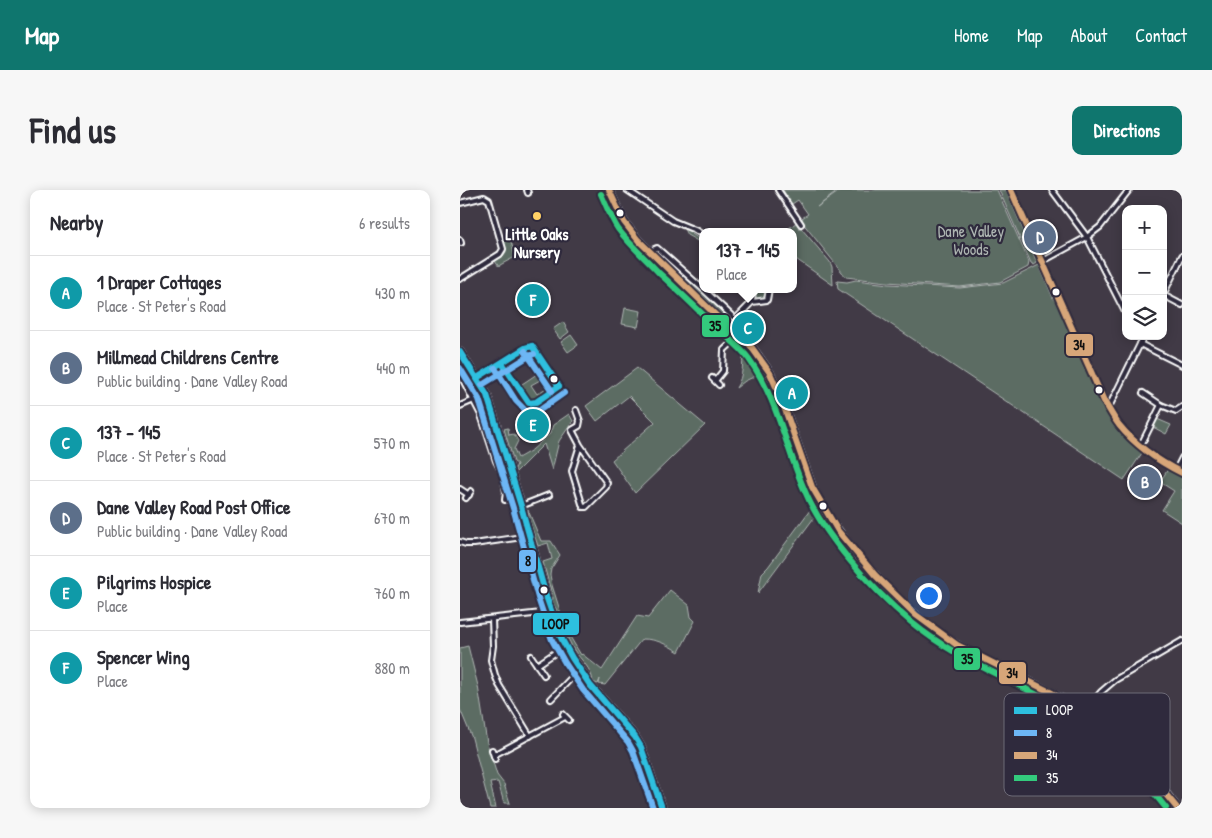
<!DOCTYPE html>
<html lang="en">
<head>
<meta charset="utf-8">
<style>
  :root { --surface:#fff; --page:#f7f7f7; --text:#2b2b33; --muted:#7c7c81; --line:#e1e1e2; --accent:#0f766e }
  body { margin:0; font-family:"Patrick Hand",sans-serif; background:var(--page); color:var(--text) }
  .controls { position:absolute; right:15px; top:15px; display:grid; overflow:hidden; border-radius:10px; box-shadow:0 2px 12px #0003 }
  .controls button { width:45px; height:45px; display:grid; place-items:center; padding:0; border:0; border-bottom:1px solid var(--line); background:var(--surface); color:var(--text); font:25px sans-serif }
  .you { position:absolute; left:468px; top:405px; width:18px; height:18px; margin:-12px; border:4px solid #fff; border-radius:50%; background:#1a73e8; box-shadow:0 0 0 8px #1a73e833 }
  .badge { display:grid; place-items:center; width:32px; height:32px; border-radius:50%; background:var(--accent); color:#fff; font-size:16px; font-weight:700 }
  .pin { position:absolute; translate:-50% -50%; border:2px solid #fff; box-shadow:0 1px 5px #0006 }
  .popup { position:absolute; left:239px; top:38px; width:98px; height:65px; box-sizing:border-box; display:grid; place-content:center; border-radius:10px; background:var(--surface); filter:drop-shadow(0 1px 4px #0005); font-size:16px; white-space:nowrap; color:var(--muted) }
  .popup b { font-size:19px; color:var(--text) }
  .popup::after { content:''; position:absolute; left:50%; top:100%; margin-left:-10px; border:10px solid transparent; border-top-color:var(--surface) }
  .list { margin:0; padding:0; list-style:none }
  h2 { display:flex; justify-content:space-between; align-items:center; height:65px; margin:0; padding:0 20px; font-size:21px }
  h2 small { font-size:16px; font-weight:400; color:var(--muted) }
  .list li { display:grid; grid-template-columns:32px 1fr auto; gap:15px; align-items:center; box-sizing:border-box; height:75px; padding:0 20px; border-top:1px solid var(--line) }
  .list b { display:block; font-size:19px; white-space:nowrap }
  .list p { margin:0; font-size:16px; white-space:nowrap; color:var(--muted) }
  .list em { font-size:16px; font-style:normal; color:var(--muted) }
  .icon { flex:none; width:28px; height:28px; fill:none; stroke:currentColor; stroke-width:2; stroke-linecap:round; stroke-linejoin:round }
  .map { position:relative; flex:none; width:722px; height:618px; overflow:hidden; border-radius:10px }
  header { display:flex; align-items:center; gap:30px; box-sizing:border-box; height:70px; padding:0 25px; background:var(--accent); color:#fff }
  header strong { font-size:24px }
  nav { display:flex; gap:28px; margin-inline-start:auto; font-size:18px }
  .intro { display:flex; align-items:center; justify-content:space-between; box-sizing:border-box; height:120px; padding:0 30px }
  h1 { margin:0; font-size:35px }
  .button { padding:12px 22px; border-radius:10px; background:var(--accent); color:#fff; font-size:18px; font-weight:700 }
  main { display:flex; gap:30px; padding:0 30px }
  aside { flex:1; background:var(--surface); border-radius:10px; box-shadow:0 2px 12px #0003 }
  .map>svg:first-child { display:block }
</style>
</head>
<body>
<header>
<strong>Map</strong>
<nav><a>Home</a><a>Map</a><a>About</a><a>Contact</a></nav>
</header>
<div class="intro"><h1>Find us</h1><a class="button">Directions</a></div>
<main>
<aside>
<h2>Nearby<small>6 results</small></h2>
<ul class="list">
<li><span class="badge" style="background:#0f9aa8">A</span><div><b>1 Draper Cottages</b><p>Place · St Peter's Road</p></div><em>430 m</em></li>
<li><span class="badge" style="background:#5c6f8a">B</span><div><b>Millmead Childrens Centre</b><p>Public building · Dane Valley Road</p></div><em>440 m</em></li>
<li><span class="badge" style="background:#0f9aa8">C</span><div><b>137 - 145</b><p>Place · St Peter's Road</p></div><em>570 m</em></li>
<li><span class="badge" style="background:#5c6f8a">D</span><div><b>Dane Valley Road Post Office</b><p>Public building · Dane Valley Road</p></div><em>670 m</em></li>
<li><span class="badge" style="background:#0f9aa8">E</span><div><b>Pilgrims Hospice</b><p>Place</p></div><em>760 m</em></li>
<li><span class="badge" style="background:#0f9aa8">F</span><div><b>Spencer Wing</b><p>Place</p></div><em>880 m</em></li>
</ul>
</aside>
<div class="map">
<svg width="722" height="618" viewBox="0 0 722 618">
  <rect width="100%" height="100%" fill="#413a46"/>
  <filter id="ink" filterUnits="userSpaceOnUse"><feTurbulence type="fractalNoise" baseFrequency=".02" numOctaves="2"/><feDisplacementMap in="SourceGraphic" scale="10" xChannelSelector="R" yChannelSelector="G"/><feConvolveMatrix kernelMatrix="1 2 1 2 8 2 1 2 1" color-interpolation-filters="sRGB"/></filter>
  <g filter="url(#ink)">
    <g fill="#5c6c64" stroke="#aeb6b2" fill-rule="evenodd">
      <path d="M323,0H379L357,17L381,0H537L569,72L568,77L540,92L500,97L427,92L386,87L342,32V28L348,24L338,10L332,14Z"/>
      <path d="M539,0H546L577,73L574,75L571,73Z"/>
      <path d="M337,32L339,38H341L370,72L372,77L373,95L333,67V42H324Z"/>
      <path d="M223,37L231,41L232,44L239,49L243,48V54L227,45Z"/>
      <path d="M52,48L51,51L55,67L40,75L39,77L35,71L42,67L46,62L44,50Z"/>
      <path d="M196,60L272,128V131L269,132L195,61Z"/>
      <path d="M579,75L593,108L599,116L641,214L657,234L684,263H682L664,290L378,99L377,91L387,92L396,90L428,94L500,98L543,93Z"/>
      <path d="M294,99H308L306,108L295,110L294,108Z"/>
      <path d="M165,118L181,121L178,137L162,134Z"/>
      <path d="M103,132L109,142L100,149L93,139Z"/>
      <path d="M111,145L118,155L108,162L101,152Z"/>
      <path d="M282,157L286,159L302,176L300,184L285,191L276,198C284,186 283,170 282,157Z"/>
      <path d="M0,170L21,209L41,268L36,267L16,210L0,181Z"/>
      <path d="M177,178L245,235L175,303L152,270L195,232L169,206L137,231L126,216Z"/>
      <path d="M83,180H86L94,193V197L76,210H69L59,196ZM80,190L86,198L77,204L71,195Z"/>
      <path d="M109,224L113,231L99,251L92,280L84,254L56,282L55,279L57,274L54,272L44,239L48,238L49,245L54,244L58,251L54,259L58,268L72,260L90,244L93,235Z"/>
      <path d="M697,229L711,235L706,244L693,237Z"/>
      <path d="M708,279L722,285V333L702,320L714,301L700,292Z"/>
      <path d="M349,299H352L362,319L356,325L298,403L302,383L308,377L353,316Z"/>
      <path d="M68,320L81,351H91L100,365L91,379L90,385L92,395L106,440L121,465L122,464L142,480L177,426L188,428L210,400L229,415L231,427L235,431L219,462C206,454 197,449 182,449L145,495L139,494L140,489L138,494L133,492C132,479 121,470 114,460C110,454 109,446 102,443L103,439L101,434L97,431L100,429L95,421L97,420L92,412L93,408L83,372L92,369L88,353L78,356L69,329Z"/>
      <path d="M8,456L18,496L27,553L37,585L44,594L50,613H44L38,592L30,593L36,618H30L12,548L0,519V458Z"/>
    </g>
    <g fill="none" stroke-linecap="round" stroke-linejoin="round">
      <g stroke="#fff" stroke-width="8">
        <g id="street">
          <path d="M67,0L68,3"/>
          <path d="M167,0L213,31L235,40L243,45"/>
          <path d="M318,0L341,34"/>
          <path d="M551,0L644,211C647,215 649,220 652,225C668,250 695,271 722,283"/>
          <path d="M592,0L627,47L666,124"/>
          <path d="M0,13L24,7L29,10L43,59L40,64L0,89"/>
          <path d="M0,50L1,53"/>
          <path d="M190,61L197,58L243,99"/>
          <path d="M722,66L703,105L722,115"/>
          <path d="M583,71L627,47L640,37L669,0"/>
          <path d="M243,99L275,129"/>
          <path d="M292,112L307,110L309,99"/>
          <path d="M268,137L292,112L293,99"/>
          <path d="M680,154L722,175"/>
          <path d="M0,184L21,225L36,271L43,285L46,302L45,310"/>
          <path d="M252,188L259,195"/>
          <path d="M255,191L263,181L264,160L279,146"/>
          <path d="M683,203L701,215L716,221L722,217"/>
          <path d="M0,216L14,210"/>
          <path d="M649,217L684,146"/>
          <path d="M116,220L120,231L119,236L112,240L120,255L112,281L123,317H126L146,297L147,293L120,255"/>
          <path d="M680,257L701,215"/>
          <path d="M716,280L722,268"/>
          <path d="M0,299L9,305"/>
          <path d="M6,308L11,301"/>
          <path d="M61,316L89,305"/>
          <path d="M0,352L6,354H14L69,346"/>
          <path d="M32,429L33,456L31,470L35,485L39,495L70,546"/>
          <path d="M0,432L91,422"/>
          <path d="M71,466L84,485"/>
          <path d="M77,475L105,456"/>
          <path d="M115,485L138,514L143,510"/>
          <path d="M91,509L116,483"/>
          <path d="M103,524L109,530"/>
          <path d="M623,524L641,502L655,490L722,451"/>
          <path d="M32,560L35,569"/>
          <path d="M34,565L105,527"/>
          <path d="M705,618L712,612"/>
        </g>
      </g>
      <g stroke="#fff" stroke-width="10">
        <g id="primary">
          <path d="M149,0L164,32L178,50L268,137L290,155L298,166L310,183L321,208L352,297C378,352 445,424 497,455C532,475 571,490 605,511C649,538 686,577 717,618"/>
          <path d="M0,162L27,205L61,316L86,406L100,446L112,468L130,495L175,547L181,557L202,618"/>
        </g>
      </g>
      <use href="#street" stroke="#2f2a3d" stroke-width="4"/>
      <use href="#primary" stroke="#77695c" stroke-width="6"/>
      <g stroke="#2f2a3d" stroke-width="10">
        <g id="bus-1">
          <path d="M72,156L99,196"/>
          <path d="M0,162L27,205L61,316L86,406L100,446L112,468L130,495L175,547L181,557L202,618"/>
          <path d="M42,173L69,213L76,212L99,196"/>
          <path d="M17,188L65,158L72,156"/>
        </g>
      </g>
      <g stroke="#2f2a3d" stroke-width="10">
        <g id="bus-2">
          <path d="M65,161L92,201"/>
          <path d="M0,178L19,209L53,318L78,408L92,450L105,473L123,500L168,552L173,561L193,618"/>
          <path d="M35,178L56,211L66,221L80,220L104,203"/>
          <path d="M22,195L69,166L74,164"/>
        </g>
      </g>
      <g stroke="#2f2a3d" stroke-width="10">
        <g id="bus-3">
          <path d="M149,0L164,32L178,50L268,137L290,155L310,183L321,208L352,297L378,341L415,385L456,425L497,455L592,503L637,533L680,573L717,618"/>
          <path d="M551,0L644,211C649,219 653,227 659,235C676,256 698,271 722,283"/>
        </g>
      </g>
      <g stroke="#2f2a3d" stroke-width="10">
        <path id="bus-4" d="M141,4C146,15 151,28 158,39C170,55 185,68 199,83C218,100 236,118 255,136C266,147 280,156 289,169C317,208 325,255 344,299C363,346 413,400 451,432C498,471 550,487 600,518C642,544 676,580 706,618"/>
      </g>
      <use href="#bus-1" stroke="#2dbfdf" stroke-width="6"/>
      <use href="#bus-2" stroke="#6db6f5" stroke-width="6"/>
      <use href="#bus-3" stroke="#d7a679" stroke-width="6"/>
      <use href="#bus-4" stroke="#33ca7d" stroke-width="6"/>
    </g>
  </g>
  <g fill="#fff" stroke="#2f2a3d" stroke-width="2">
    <circle cx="160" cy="23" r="4.5"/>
    <circle cx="596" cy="102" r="4.5"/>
    <circle cx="94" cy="189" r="4.5"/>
    <circle cx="639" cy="200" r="4.5"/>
    <circle cx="363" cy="316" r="4.5"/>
    <circle cx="84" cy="400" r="4.5"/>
  </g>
  <circle fill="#ffd166" stroke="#2f2a3d" stroke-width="2" cx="77" cy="26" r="5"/>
  <g text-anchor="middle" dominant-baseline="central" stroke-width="4.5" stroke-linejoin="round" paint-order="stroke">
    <g font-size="16" fill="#aeb6b2" stroke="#2f2a3d">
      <text x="511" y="41">Dane Valley<tspan x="511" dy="18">Woods</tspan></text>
    </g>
    <g font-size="16" font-weight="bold" fill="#fff" stroke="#2f2a3d">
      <text x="77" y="44">Little Oaks<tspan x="77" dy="18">Nursery</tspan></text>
    </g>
  </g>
  <rect x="544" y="503" width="166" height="103" rx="8" fill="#2f2a3d" stroke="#6d6a77" stroke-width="1"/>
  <rect x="554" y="517" width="23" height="7" fill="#2dbfdf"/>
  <rect x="554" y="540" width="23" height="6" fill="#6db6f5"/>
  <rect x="554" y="562" width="23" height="7" fill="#d7a679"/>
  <rect x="554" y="585" width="23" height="6" fill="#33ca7d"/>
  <g font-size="14" fill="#fff">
    <text x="586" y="525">LOOP</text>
    <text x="586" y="548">8</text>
    <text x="586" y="570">34</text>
    <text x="586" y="593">35</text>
  </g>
  <g stroke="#2f2a3d" stroke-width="2">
    <rect x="241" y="124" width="29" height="24" rx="5" fill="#33ca7d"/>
    <rect x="605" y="143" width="29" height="24" rx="5" fill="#d7a679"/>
    <rect x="58" y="359" width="19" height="24" rx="5" fill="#6db6f5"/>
    <rect x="72" y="422" width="48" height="24" rx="5" fill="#2dbfdf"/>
    <rect x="493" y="457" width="28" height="24" rx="5" fill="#33ca7d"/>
    <rect x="538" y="471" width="29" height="24" rx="5" fill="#d7a679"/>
  </g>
  <g font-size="14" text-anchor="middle" font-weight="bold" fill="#111">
    <text x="255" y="141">35</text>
    <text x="619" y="160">34</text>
    <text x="68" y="376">8</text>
    <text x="96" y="439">LOOP</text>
    <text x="507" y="474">35</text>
    <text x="552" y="488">34</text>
  </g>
</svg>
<div class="controls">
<button>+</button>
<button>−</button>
<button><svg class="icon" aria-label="layers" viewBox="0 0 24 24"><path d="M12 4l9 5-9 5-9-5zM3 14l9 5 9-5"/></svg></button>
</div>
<div class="you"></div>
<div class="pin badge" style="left:332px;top:203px;background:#0f9aa8">A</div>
<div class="pin badge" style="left:685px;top:292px;background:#5c6f8a">B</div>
<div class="pin badge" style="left:288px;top:138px;background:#0f9aa8">C</div>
<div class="popup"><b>137 - 145</b>Place</div>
<div class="pin badge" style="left:580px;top:47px;background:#5c6f8a">D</div>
<div class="pin badge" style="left:73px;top:235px;background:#0f9aa8">E</div>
<div class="pin badge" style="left:73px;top:110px;background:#0f9aa8">F</div>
</div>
</main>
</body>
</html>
